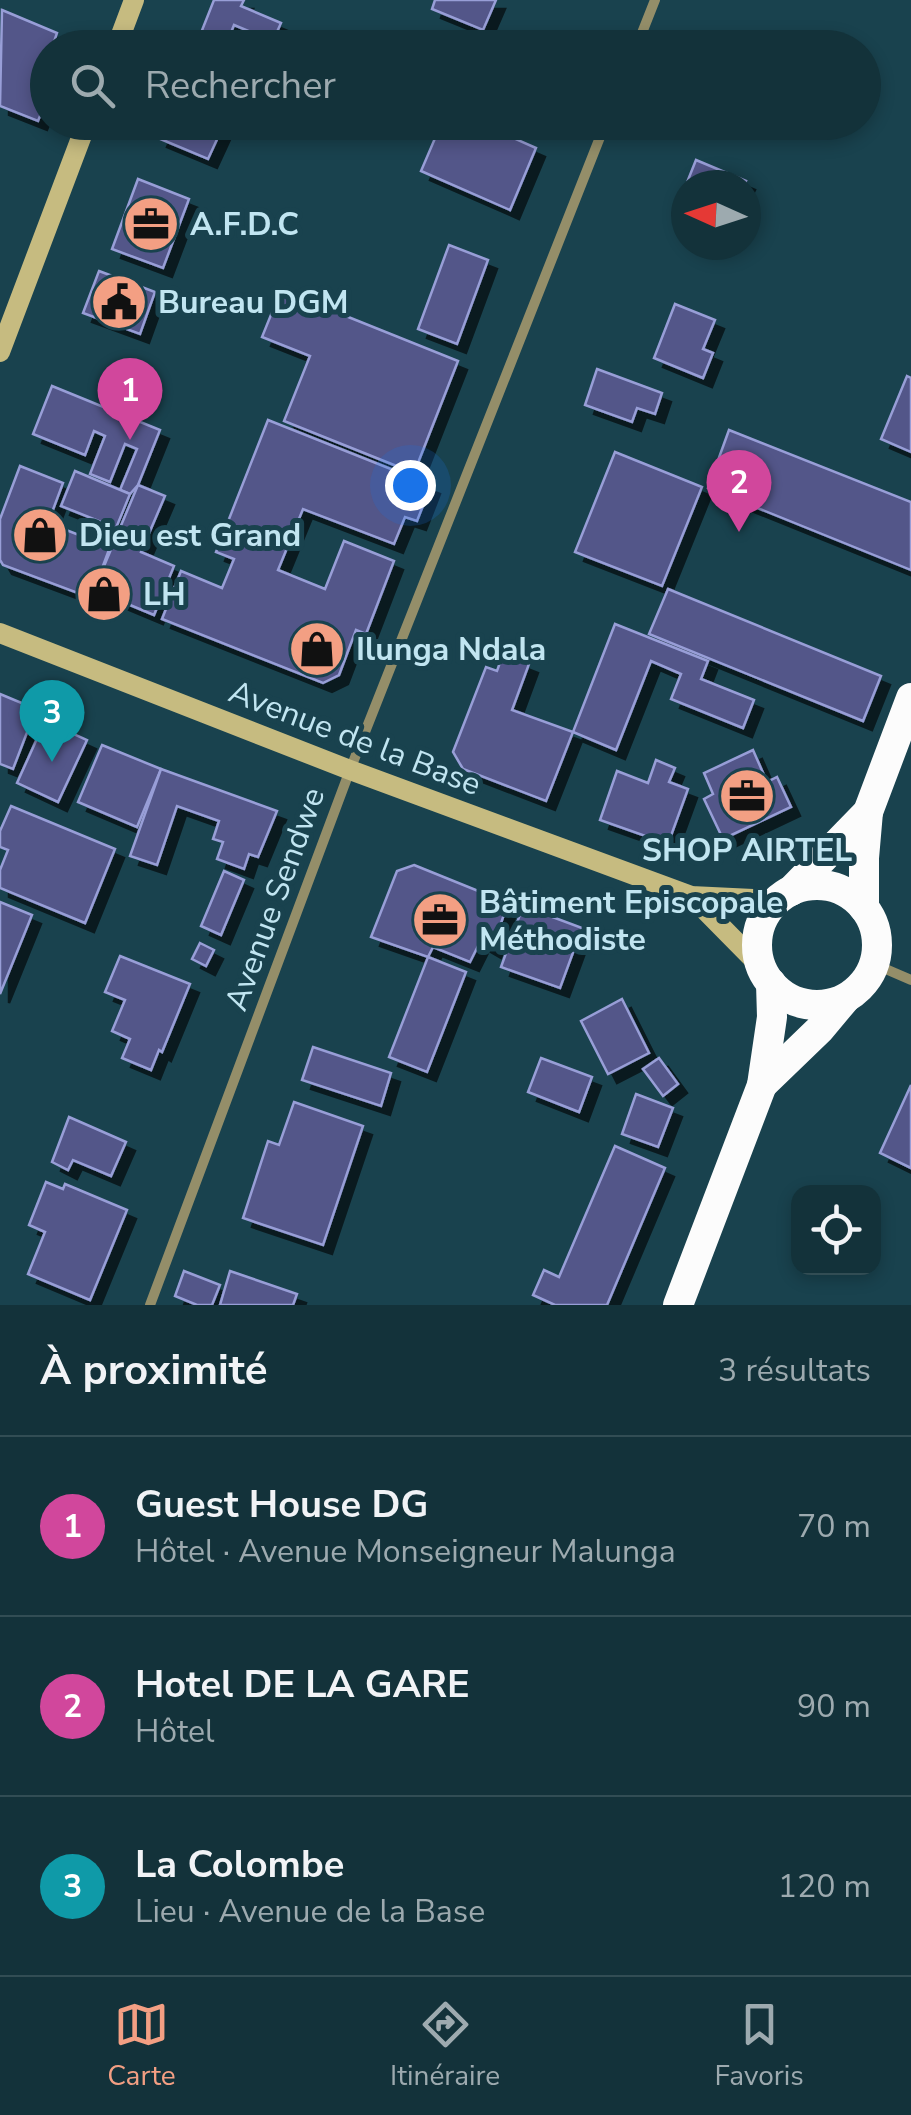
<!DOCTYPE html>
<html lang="fr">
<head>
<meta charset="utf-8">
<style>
  :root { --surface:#13323a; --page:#203e45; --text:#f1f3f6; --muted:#9daaaf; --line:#324d54; --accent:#f39f83 }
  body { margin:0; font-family:"Nunito Sans",sans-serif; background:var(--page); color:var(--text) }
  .controls { position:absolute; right:30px; bottom:30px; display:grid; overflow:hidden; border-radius:20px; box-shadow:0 5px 15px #0003 }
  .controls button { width:90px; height:90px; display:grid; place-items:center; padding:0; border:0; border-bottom:2px solid var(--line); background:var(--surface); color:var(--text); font:50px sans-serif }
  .compass { position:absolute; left:671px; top:170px; width:90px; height:90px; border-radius:50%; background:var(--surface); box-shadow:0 5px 15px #0003; rotate:273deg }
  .you { position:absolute; left:410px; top:485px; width:35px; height:35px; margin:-25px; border:8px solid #fff; border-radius:50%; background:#1a73e8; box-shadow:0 0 0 15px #1a73e833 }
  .badge { display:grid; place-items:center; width:65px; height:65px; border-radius:50%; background:var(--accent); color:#fff; font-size:32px; font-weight:700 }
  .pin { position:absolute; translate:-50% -82px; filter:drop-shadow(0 2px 5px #0008) }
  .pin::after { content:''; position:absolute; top:52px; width:35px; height:30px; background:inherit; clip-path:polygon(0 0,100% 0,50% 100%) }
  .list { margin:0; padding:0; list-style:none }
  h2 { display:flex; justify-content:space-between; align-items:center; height:130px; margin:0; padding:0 40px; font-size:42px }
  h2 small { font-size:32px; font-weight:400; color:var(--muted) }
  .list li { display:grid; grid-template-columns:65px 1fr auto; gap:30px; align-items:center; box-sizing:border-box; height:180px; padding:0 40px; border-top:2px solid var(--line) }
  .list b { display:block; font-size:38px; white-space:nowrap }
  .list p { margin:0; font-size:32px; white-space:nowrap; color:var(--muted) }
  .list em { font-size:32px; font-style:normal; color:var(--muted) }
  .icon { flex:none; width:55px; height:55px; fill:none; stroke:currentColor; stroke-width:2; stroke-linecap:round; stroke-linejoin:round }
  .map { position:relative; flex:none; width:911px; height:1305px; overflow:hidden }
  .search { position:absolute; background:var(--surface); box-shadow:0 5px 15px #0003; left:30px; right:30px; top:30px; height:110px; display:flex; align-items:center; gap:25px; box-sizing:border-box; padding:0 35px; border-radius:55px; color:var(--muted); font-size:38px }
  .sheet { height:670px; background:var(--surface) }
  nav { display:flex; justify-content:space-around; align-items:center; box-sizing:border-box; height:140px; border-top:2px solid var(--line); background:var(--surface); font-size:28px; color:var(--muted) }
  nav a { display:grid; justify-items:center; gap:5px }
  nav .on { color:var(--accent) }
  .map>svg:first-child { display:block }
</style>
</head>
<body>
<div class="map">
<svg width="911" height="1305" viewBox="0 0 911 1305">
  <defs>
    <filter id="shadow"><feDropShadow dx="9" dy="9" stdDeviation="0" flood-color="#0009"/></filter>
  </defs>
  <rect width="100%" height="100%" fill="#19424e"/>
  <g fill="#525689" stroke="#989ed7" stroke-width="2.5" filter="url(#shadow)">
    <path d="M214,0H244L241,6L281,23L273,41L234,25L228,40L247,48H195Z"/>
    <path d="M435,0H496L483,30L432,9Z"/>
    <path d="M2,10L57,33L52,48H48V96L38,121L0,106Z"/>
    <path d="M165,122H225L208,159L158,138Z"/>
    <path d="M442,122H477L536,148L510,210L421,171Z"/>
    <path d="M696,160L746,181L744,185H686Z"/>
    <path d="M138,179L189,199L163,268L112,249Z"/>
    <path d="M449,245L488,260L457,344L418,329Z"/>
    <path d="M99,271L155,292L140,334L83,313Z"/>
    <path d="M281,290L458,361L414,473L284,421L310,356L262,337Z"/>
    <path d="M675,304L715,320L703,349L713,353L703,378L654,358Z"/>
    <path d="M597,369L662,393L655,414L637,408L632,422L585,405Z"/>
    <path d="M907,376L911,378V452L881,439Z"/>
    <path d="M52,386L160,430L138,485L130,494L120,490L137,449L125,444L110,482L90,474L105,436L94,431L85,455L33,434Z"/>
    <path d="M268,420L431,485L417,521L405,517L394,544L303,509L278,570L325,589L344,541L394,561L366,634L356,630L339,675L323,683L162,619L181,571L222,588L234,559L216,552Z"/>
    <path d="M729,430L911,502V570L708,488Z"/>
    <path d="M615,452L702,487L662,586L575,552Z"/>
    <path d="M20,466L63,483L48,523L110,547L91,598L3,565L0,560V519Z"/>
    <path d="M75,471L130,494L116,528L61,506Z"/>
    <path d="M138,485L165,496L141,552L174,566L154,615L94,590Z"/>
    <path d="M668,589L881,676L863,721L649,634Z"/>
    <path d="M615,624L708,661L701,679L754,700L743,728L671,699L681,674L651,661L616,750L573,732Z"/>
    <path d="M503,654L529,664L512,710L573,732L546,801L463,769L453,752L486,667L497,671Z"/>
    <path d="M0,694L36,709L13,769L0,764Z"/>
    <path d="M45,721L87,740L58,802L17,783Z"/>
    <path d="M102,745L161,769L137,827L78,802Z"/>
    <path d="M753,750L767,782L777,777L791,807L723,839L704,799L713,794L704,773Z"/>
    <path d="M656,760L675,768L669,782L688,789L668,844L600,820L617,771L648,783Z"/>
    <path d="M161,769L277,811L258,857L249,854L244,869L217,859L223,842L213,839L219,821L177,806L157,865L130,856Z"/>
    <path d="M11,806L115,849L85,923L0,888V870L8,850L0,847V831Z"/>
    <path d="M414,865L508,903L492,949L480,942L470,962L433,947L428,957L371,937L397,871Z"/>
    <path d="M224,871L244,880L221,935L201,926Z"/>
    <path d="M0,902L32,915L0,994Z"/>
    <path d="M523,906L582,928L560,988L501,967Z"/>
    <path d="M200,943L214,950L206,966L192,959Z"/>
    <path d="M120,956L190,984L162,1052L159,1050L151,1070L122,1058L130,1039L112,1031L125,1000L105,992Z"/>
    <path d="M428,957L466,972L427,1072L389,1057Z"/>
    <path d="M622,999L649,1053L608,1074L581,1021Z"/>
    <path d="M313,1047L391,1073L381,1106L302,1080Z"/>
    <path d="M541,1058L592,1077L579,1112L528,1092Z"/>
    <path d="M659,1058L678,1084L663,1096L643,1069Z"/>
    <path d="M911,1085V1168L880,1153Z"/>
    <path d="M636,1094L673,1108L658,1147L622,1134Z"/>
    <path d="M294,1102L363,1126L323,1245L243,1218L268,1141L279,1145Z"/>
    <path d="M69,1117L126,1142L111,1176L73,1160L68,1170L52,1162Z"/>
    <path d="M615,1146L665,1168L607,1305H555L533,1295L544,1270L559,1277Z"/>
    <path d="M46,1182L63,1189L65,1184L127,1210L90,1300L28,1274L45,1232L29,1225Z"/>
    <path d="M184,1271L220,1285L212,1305H197L175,1296Z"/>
    <path d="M230,1271L297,1294L293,1305H220Z"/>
  </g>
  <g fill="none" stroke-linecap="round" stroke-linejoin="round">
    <g stroke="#948e69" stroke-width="10">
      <path d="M636,48L655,0"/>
      <path d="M874,964L911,980"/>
      <path d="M150,1305L350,770L606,122"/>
    </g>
    <g stroke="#c6bb80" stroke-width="20">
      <path d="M116,48L134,0"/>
      <path d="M0,352L87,122"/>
      <path d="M0,633L350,770L691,896L776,900"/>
      <path d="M691,896L761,967"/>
    </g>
    <g stroke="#fcfcfc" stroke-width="30">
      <circle cx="817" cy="945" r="60"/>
      <path d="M791,891L868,812L911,698"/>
      <path d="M864,908V858L868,812"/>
      <path d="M762,1085L819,1030L845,999"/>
      <path d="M678,1305L762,1085L772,1017L771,983"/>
    </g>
  </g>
  <defs>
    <g id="office-disc" transform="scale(2.875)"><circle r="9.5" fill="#f39f83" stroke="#19424e"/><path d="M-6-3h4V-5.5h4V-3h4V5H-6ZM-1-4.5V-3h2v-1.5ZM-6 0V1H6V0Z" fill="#111"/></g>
    <g id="civic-disc" transform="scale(2.875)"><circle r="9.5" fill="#f39f83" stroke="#19424e"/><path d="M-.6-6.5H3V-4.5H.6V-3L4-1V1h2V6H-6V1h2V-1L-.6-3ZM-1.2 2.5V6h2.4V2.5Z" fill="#111"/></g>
    <g id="shop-disc" transform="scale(2.875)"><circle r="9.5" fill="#f39f83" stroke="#19424e"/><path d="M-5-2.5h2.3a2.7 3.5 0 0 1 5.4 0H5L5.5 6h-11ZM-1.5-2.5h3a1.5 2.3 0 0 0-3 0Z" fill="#111"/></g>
  </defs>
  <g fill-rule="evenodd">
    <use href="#office-disc" x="151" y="224"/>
    <use href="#civic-disc" x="119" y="302"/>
    <use href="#shop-disc" x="40" y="535"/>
    <use href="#shop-disc" x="104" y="594"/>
    <use href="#shop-disc" x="317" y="649"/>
    <use href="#office-disc" x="747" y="796"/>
    <use href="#office-disc" x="440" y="920"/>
  </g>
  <g text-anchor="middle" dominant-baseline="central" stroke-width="10" stroke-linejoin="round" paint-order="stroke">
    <g font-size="32" font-weight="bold" fill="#c1e5f1" stroke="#19424e" text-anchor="start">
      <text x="190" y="224">A.F.D.C</text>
      <text x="158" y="302">Bureau DGM</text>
      <text x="79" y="535">Dieu est Grand</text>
      <text x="143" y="594">LH</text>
      <text x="356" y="649">Ilunga Ndala</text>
      <text x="747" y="850" text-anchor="middle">SHOP AIRTEL</text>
      <text x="479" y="902">Bâtiment Episcopale<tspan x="479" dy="37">Méthodiste</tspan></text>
    </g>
    <g font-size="32" fill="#c1e5f1" stroke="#19424e">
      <text transform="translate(355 738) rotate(21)">Avenue de la Base</text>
      <text transform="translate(275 899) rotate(-70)">Avenue Sendwe</text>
    </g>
  </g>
</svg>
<div class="controls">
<button><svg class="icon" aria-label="locate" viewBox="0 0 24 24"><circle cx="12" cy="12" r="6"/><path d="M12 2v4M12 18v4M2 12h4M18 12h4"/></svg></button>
</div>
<svg class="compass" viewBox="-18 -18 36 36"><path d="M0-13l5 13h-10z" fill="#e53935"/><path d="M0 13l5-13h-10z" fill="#9daaaf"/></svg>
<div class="you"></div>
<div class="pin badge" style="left:130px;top:440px;background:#d1479c">1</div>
<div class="pin badge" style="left:739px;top:532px;background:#d1479c">2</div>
<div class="pin badge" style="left:52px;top:762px;background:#0f9aa8">3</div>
<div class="search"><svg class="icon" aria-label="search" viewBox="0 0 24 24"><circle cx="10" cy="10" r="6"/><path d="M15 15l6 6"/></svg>Rechercher</div>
</div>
<section class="sheet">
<h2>À proximité<small>3 résultats</small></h2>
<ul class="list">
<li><span class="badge" style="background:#d1479c">1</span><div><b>Guest House DG</b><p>Hôtel · Avenue Monseigneur Malunga</p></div><em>70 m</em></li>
<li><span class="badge" style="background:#d1479c">2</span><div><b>Hotel DE LA GARE</b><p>Hôtel</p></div><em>90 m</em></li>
<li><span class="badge" style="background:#0f9aa8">3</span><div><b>La Colombe</b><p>Lieu · Avenue de la Base</p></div><em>120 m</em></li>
</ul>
</section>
<nav>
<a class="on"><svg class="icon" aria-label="map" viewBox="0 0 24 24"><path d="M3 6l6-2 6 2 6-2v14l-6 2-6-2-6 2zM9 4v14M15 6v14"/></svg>Carte</a>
<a><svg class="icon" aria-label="directions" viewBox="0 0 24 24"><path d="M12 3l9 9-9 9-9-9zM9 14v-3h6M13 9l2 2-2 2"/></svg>Itinéraire</a>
<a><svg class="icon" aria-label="saved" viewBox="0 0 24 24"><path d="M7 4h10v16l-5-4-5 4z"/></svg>Favoris</a>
</nav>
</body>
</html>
